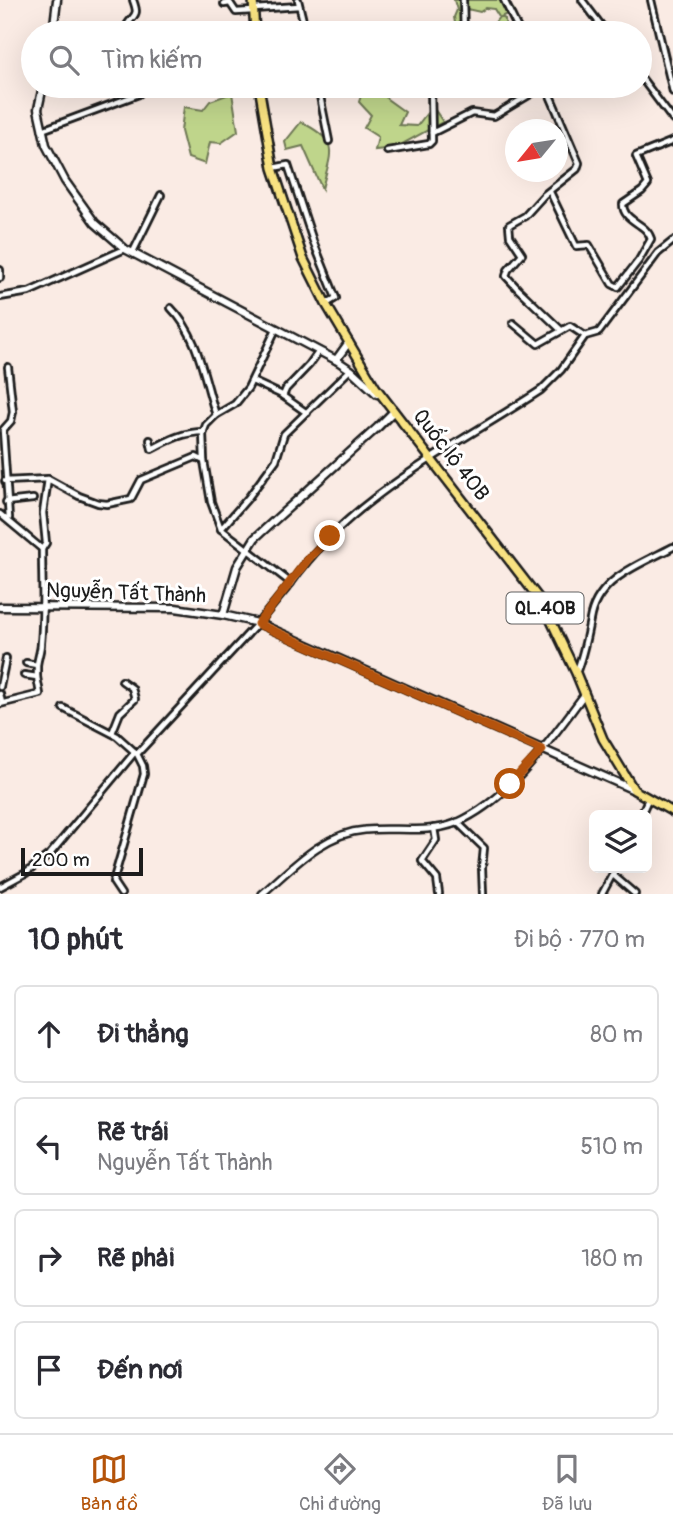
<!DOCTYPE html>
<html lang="vi">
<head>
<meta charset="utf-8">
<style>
  :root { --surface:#fff; --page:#f2f2f3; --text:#2b2b33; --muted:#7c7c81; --line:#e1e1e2; --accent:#b45309 }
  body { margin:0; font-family:Pangolin,sans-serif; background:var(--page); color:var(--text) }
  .controls { position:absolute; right:21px; bottom:21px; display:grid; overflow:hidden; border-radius:10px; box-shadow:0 7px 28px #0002 }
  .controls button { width:63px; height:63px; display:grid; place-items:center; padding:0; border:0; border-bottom:2px solid var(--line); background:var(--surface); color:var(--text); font:35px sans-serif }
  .compass { position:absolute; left:505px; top:119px; width:63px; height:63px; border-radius:50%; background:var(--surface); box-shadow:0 7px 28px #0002; rotate:240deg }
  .scale { position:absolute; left:21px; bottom:18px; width:122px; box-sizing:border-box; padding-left:7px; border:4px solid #1c1c1c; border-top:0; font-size:19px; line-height:24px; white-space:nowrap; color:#1c1c1c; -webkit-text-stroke:5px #fff; paint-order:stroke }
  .stop { position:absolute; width:21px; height:21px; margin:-16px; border:5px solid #b45309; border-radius:50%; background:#fff }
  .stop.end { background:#b45309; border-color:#fff; box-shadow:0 2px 7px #0008 }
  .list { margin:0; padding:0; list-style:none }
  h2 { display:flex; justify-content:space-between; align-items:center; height:91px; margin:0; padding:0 28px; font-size:30px }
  h2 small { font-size:23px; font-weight:400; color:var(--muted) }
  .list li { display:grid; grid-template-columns:46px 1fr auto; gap:21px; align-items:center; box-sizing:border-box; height:98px; margin:0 14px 14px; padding:0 14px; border:2px solid var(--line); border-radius:10px }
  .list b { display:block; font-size:26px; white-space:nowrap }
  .list p { margin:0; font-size:23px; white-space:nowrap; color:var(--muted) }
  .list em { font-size:23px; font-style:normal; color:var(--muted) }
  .icon { flex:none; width:38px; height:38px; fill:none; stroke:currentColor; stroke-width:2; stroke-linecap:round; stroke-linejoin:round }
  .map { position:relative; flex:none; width:673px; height:894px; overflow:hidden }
  .search { position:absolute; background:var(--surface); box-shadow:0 7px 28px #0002; left:21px; right:21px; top:21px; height:77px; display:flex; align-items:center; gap:18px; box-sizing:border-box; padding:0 24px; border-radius:38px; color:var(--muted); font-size:26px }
  .sheet { height:539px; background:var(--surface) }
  nav { display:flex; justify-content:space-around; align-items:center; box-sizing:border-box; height:98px; border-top:2px solid var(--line); background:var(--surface); font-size:19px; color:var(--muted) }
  nav a { display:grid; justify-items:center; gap:4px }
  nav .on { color:var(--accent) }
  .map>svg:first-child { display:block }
</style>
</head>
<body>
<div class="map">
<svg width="673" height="894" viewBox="0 0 673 894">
  <rect width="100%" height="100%" fill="#faebe4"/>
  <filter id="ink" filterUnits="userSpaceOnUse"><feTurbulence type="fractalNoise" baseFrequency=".0143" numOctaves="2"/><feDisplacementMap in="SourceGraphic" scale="14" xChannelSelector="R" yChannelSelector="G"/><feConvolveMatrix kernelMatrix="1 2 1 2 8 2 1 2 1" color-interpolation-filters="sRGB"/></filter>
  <g filter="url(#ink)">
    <g fill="#bfd58b" stroke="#6e7854" stroke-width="2">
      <path d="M454,0H505L514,10L501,17L505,19L506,33H487L499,17L494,9L486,8L480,12L467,9L466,33H460L461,24L455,23L454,17L457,10Z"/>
      <path d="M364,86H380L387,99L405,112L399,125L417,126L427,113L435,110L443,122L395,148L375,150L378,137L364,128L371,115L359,102Z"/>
      <path d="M232,93L238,131L221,143L210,142L205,164L188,158L181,131L184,107L203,110L210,101Z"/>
      <path d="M301,122C341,142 331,151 322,189L303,146L287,150L285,142Z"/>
    </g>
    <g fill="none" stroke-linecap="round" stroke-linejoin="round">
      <g stroke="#1c1c1c" stroke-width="10">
        <g id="minor">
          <path d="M298,0L306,33"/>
          <path d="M463,0L464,33"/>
          <path d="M504,0L520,33"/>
          <path d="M582,0L607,33"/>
          <path d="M651,0L673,92"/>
          <path d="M224,4L230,3L236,12L253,11"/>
          <path d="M254,9L299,6"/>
          <path d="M130,33L127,25C135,13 139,16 133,0"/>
          <path d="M640,76L673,120"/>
          <path d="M318,86L329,141"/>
          <path d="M546,86L579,163L577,169L544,195L525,216L509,225L510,236L522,254L508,270L506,276L518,289L561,330"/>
          <path d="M42,130L139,94"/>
          <path d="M432,133L472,113L494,116L544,86"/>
          <path d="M387,151L429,144L432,141L431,86"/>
          <path d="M273,168L288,165L313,241L336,298L326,304"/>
          <path d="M550,192L576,246L589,245L612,284L618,287L639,260L651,239C646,222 623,222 623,204L642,191L648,184L636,156L673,141"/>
          <path d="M133,252L161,195"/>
          <path d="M0,270V278"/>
          <path d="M0,297L29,292L125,249"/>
          <path d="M171,308C199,336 204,379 216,415"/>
          <path d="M513,323L538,344L570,326L585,336"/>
          <path d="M8,367L13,412L11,421L3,430L9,518"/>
          <path d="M252,381L280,394L307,413"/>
          <path d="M283,396L286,389L309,365L319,351"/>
          <path d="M150,440L152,449C170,439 184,432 204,432"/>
          <path d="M204,461L203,433L206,425L216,415L235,404L248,388L276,329"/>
          <path d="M5,481L48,479L79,496L98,503L107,504L131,499L141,480L196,457L204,461L211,502L221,529L248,498L276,460L284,434L350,370"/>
          <path d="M6,502L33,499"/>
          <path d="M0,514L42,549C42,580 44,612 41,643C41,650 38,657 37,665"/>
          <path d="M42,549L46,543L43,513L48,479"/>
          <path d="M291,583C352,495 453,448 541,390L561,370L585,336L599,332L658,253L673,241"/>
          <path d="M26,663L37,665V677"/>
          <path d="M576,673C584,654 587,634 591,615C600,577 643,563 673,547"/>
          <path d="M0,687L6,658"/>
          <path d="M0,694L2,703"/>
          <path d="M0,704L40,694L37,677L24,675"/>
          <path d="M63,708L117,736L136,753"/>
          <path d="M112,733L120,713L135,699L132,688L122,681"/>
          <path d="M641,815L648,799"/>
          <path d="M457,822L484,848L482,868L483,894"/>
          <path d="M434,828L436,840L422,861L437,879L439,894"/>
          <path d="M613,875L635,894"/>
          <path d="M0,887L26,873L50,854L135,752"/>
          <path d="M121,894L113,882L144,774L143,766L137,754L258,623L291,583L221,529"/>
          <path d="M602,894L616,868"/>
        </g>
      </g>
      <g stroke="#1c1c1c" stroke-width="10">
        <path id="tertiary" d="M262,894C292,868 323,833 365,830C394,827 428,834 456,823C511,799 549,741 584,695"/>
      </g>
      <g stroke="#1c1c1c" stroke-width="11">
        <g id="secondary">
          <path d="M53,33L57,0"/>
          <path d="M43,86L38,109L46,145L65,181L95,223L125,249L336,360L351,370L377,394"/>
          <path d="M336,360L349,342"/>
          <path d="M0,607L175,608L223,615L258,623L634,790"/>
          <path d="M223,615L237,567L255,538L378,427L394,411L392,409"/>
        </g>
      </g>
      <g stroke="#1c1c1c" stroke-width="12">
        <g id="trunk">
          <path d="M253,0L255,33"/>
          <path d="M259,86L273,168L303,258L326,304L376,388L543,604L576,673L603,739L634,790L673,812"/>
        </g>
      </g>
      <use href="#minor" stroke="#fff" stroke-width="4.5"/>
      <use href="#tertiary" stroke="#fff" stroke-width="5"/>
      <use href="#secondary" stroke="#fff" stroke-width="6"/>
      <use href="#trunk" stroke="#f8e281" stroke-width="7"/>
    </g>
  </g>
  <g fill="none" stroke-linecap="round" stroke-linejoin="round" filter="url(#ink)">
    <path stroke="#b45309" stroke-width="9" d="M330,536L308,559L258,624L542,750L510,784"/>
  </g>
  <g text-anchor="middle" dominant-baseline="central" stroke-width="6" stroke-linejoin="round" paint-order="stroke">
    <rect fill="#fff" stroke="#606060" stroke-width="2" x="506.5" y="592.5" width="77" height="31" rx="5"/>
    <g font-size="19" font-weight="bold" fill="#1c1c1c">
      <text x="545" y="608">QL.40B</text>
    </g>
    <g font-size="21" fill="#1c1c1c" stroke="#fff">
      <text transform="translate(451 455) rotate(52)">Quốc lộ 40B</text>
      <text transform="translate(126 593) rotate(2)">Nguyễn Tất Thành</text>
    </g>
  </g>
</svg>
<div class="controls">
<button><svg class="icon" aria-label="layers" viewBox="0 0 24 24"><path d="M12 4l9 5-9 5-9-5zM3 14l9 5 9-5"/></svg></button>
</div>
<svg class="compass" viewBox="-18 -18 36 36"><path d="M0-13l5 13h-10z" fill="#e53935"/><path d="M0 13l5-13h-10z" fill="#7c7c81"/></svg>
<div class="scale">200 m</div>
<div class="stop" style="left:510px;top:784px"></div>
<div class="stop end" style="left:330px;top:536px"></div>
<div class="search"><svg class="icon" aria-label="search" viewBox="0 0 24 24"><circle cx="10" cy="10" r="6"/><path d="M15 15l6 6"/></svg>Tìm kiếm</div>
</div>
<section class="sheet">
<h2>10 phút<small>Đi bộ · 770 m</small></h2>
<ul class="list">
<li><svg class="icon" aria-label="ahead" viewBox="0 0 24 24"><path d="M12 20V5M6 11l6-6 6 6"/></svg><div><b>Đi thẳng</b></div><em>80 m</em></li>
<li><svg class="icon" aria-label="left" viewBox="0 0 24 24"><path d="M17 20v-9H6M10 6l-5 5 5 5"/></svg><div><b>Rẽ trái</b><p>Nguyễn Tất Thành</p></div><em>510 m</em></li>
<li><svg class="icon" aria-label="right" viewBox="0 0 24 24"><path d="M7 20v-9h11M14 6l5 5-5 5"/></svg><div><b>Rẽ phải</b></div><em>180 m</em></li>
<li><svg class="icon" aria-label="arrive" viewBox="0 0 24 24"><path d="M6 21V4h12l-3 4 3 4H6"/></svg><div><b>Đến nơi</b></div></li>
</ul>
</section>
<nav>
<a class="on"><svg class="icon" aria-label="map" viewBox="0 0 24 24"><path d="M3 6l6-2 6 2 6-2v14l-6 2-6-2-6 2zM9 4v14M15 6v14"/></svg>Bản đồ</a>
<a><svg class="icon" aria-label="directions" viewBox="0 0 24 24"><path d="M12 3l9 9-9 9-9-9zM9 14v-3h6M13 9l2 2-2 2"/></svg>Chỉ đường</a>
<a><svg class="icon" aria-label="saved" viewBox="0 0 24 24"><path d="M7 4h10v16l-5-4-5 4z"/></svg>Đã lưu</a>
</nav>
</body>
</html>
